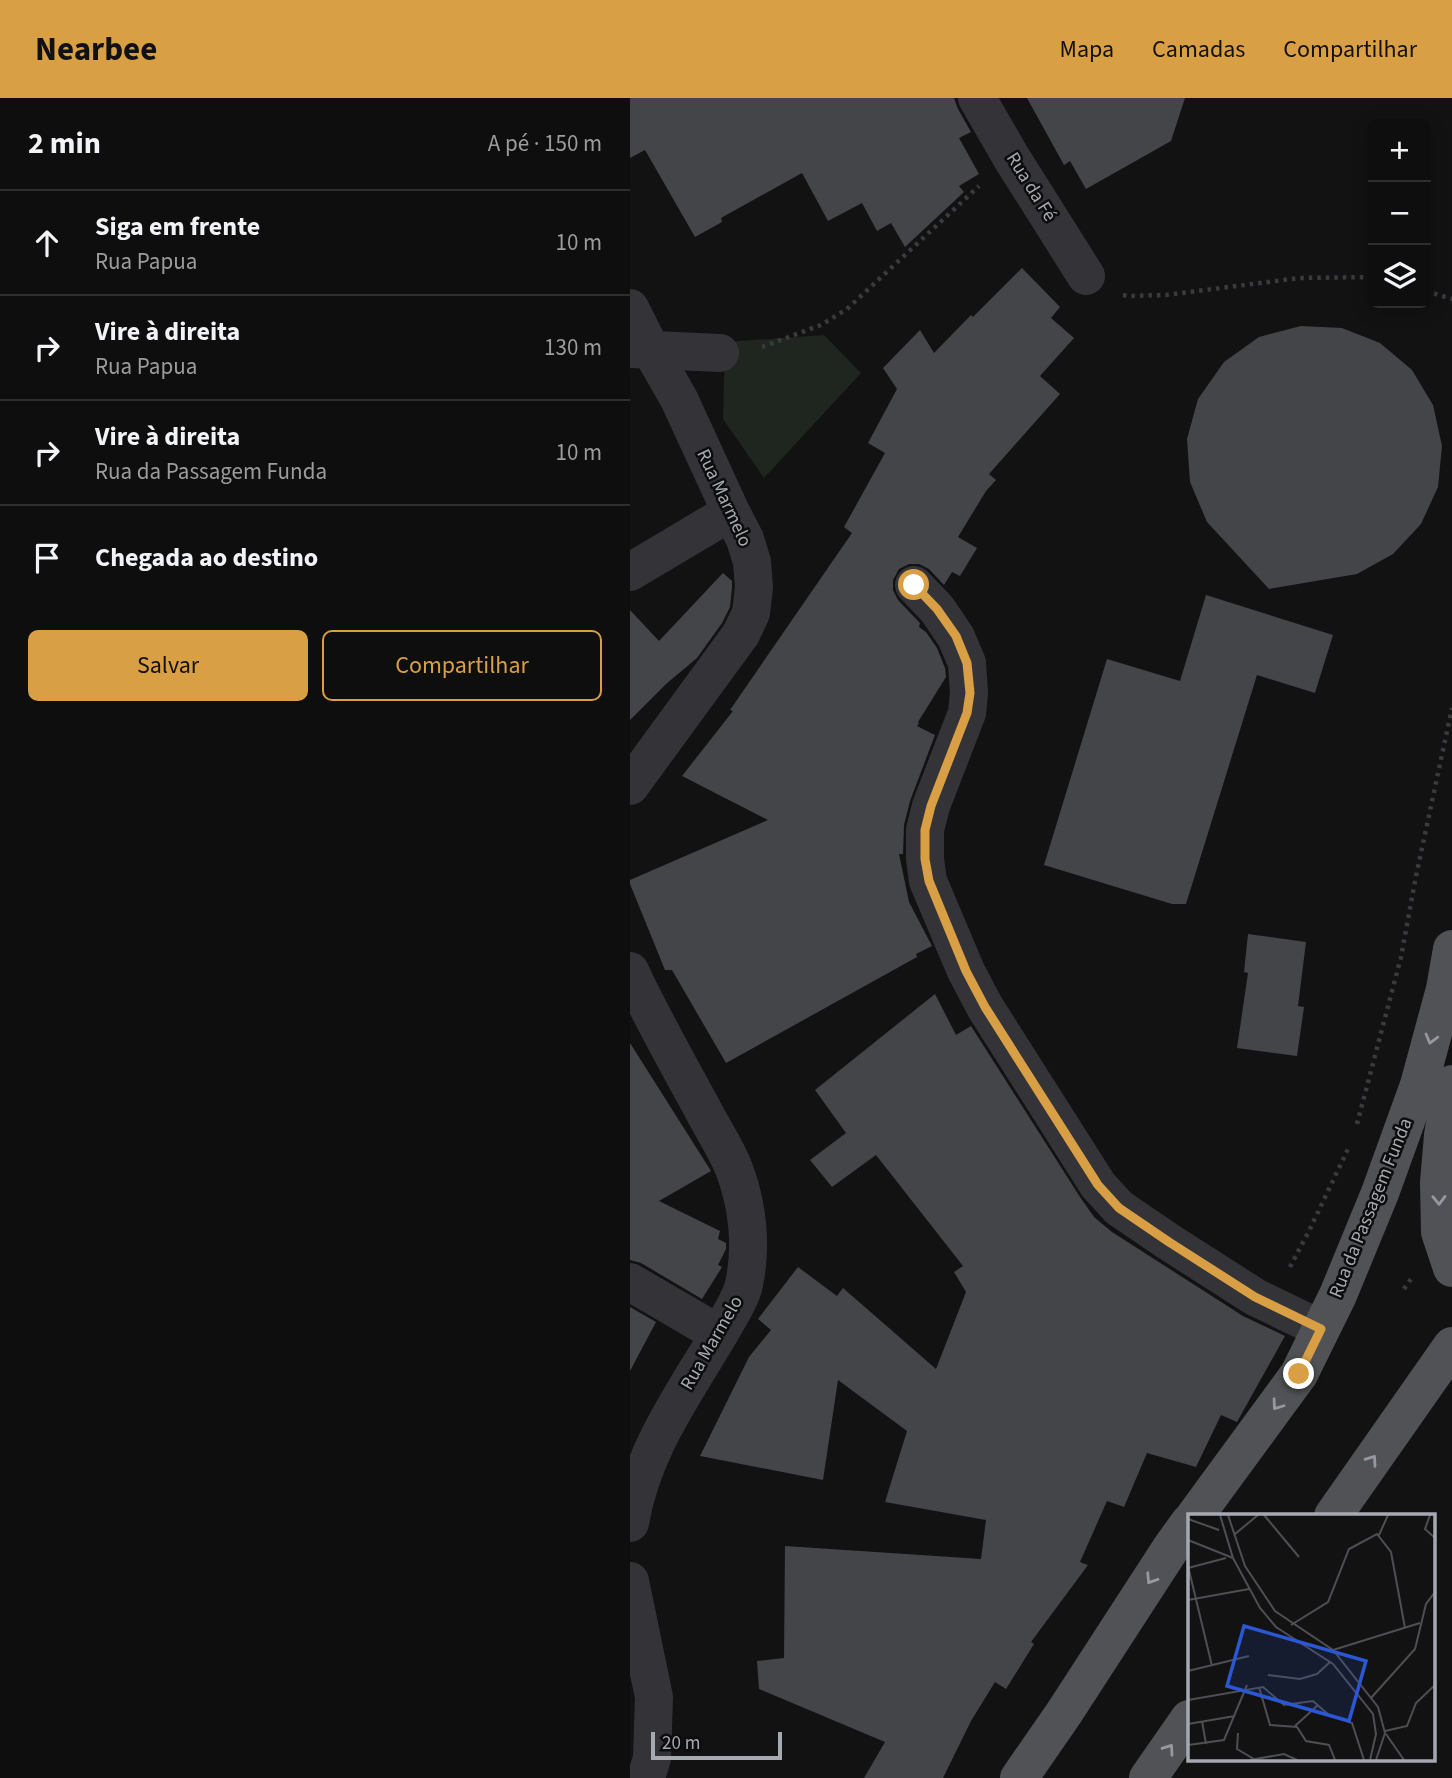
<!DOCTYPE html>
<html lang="pt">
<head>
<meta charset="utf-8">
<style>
  :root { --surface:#0e0e0e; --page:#171717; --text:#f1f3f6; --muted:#9b9c9e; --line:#2e2e2e; --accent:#d99f44 }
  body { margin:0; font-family:"Source Sans 3",sans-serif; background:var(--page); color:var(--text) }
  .controls { position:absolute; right:21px; top:21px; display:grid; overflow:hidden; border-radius:10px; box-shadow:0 4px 18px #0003 }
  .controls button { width:63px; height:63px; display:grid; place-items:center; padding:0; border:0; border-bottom:2px solid var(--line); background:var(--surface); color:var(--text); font:35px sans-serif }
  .scale { position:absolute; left:21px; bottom:18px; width:131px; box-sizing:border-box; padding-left:7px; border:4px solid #a5aab2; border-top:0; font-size:19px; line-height:24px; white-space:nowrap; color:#a5aab2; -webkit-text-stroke:5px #0d0d0e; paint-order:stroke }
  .stop { position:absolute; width:21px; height:21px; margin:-16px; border:5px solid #d99f44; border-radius:50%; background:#fff }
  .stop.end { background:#d99f44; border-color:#fff; box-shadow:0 2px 7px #0008 }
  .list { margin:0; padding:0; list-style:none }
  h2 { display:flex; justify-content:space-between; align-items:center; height:91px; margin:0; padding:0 28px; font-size:30px }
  h2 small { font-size:23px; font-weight:400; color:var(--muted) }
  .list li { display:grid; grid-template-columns:46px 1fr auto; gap:21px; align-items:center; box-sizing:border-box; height:105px; padding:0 28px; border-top:2px solid var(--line) }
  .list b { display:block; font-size:26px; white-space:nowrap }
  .list p { margin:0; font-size:23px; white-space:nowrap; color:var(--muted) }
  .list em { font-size:23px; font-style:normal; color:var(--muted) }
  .actions { display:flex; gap:14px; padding:21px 28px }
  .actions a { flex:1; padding:16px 0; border:2px solid var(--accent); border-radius:10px; text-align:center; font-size:24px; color:var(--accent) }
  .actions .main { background:var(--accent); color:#111 }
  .icon { flex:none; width:38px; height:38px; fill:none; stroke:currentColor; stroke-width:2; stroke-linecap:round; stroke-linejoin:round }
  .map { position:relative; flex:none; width:822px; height:1680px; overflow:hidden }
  header { display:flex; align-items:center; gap:42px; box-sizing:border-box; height:98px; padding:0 35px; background:var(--accent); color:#111 }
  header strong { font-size:33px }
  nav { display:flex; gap:38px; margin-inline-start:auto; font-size:24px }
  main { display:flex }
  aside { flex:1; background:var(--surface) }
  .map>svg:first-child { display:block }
</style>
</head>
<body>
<header>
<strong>Nearbee</strong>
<nav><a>Mapa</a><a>Camadas</a><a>Compartilhar</a></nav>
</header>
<main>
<aside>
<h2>2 min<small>A pé · 150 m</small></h2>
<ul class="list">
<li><svg class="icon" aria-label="ahead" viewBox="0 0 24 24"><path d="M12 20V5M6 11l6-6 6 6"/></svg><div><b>Siga em frente</b><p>Rua Papua</p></div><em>10 m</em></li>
<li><svg class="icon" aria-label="right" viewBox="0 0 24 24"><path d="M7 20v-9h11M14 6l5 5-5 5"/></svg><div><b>Vire à direita</b><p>Rua Papua</p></div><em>130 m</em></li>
<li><svg class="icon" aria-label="right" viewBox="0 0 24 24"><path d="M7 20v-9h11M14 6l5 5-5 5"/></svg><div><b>Vire à direita</b><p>Rua da Passagem Funda</p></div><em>10 m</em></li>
<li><svg class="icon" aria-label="arrive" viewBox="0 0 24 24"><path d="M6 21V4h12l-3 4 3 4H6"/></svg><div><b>Chegada ao destino</b></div></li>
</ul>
<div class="actions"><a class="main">Salvar</a><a>Compartilhar</a></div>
</aside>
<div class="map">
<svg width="822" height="1680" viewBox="0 0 822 1680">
  <rect width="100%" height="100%" fill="#121213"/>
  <path fill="#1f251f" d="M194,237L231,275L134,380L93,321L95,244Z"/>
  <g fill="#444548">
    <path d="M0,0H324L328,11L341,34L329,40L349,76L329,88L334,94L275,149L261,125L247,133L232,105L198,123L172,75L91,120L92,124L65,139L15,52L0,60Z"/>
    <path d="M397,0H555L541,43L456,91L440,63L434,67Z"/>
    <path d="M392,170L430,209L421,220L444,240L410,278L430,296L359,376L366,382L356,393L328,439L347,450L330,478L322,474L314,487L299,471L289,466H279L269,471L263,482V492L268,502L290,525L289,529L296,534L307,550L315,570L316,579L288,624L289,625L287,628L305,637L280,703L274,727L273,756H269L279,804L302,848L286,856L287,859L96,965L42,872H35L0,786V782L138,722L52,678L103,613L100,612L222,435L214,429L255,355L238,345L267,291L253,270L290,232L304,255L341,217L343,219Z"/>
    <path d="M671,228L712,230L750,245L782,272L803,307L812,348L808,389L791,426L763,456L727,476L639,491L577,424L560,384L557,341L568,301L594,264L629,239Z"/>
    <path d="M93,475L102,483V489L100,509L92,525L67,560L36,586L0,622V512L29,543Z"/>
    <path d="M576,497L703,537L685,595L627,577L556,806H542L414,767L477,561L550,583Z"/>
    <path d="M618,836L676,844L668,908L674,909L667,958L607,950L618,875L614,874Z"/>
    <path d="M305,896L326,937L341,928L450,1099L464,1119L482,1134L613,1218L655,1238L607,1324L591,1317L566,1369L517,1355L494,1409L477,1403L450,1464L458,1467L401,1544L404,1546L376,1591L365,1584L341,1623L313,1680H234L255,1644L129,1591L127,1563L154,1560L155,1448L351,1461L356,1422L255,1404L277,1333L208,1282L193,1382L70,1358L119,1259L141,1232L128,1221L168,1169L207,1198L213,1190L306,1271L336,1194L324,1174L333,1168L246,1057L202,1089L180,1062L216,1035L185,992Z"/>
    <path d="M0,945L81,1073L29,1103L90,1133L88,1141L96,1145V1151L88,1167L92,1169L72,1201L11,1165L0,1162Z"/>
    <path d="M0,1209L26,1224L0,1273Z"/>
  </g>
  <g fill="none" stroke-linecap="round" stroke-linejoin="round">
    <g stroke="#3a3b3f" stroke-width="4.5" stroke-dasharray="3.5 5" stroke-linecap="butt">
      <path d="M796,193L822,201"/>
      <path d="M493,197L498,198L536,197L669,180L743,179"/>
      <path d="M132,249L191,227L217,211L349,88"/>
      <path d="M727,1026L771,859L786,778L822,610"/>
      <path d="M660,1169L679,1133L718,1051"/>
      <path d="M774,1191L781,1181"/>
    </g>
    <g stroke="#343438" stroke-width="38">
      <path d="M347,0L381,59L456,178"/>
      <path d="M0,210L21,252L49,301L101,414L115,441L122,464L124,489L121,515L111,536L0,688"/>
      <path d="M2,251L90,255"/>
      <path d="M0,474L101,414"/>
      <path d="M284,487L307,511L326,539L337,565L339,595L337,615L301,708L295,732V761L298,783L336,873L355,909L468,1087L489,1110L539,1144L625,1199L691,1231"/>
      <path d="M0,873C22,920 47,964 72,1010C82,1030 96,1050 104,1071C118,1107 122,1149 114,1186C112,1199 95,1226 88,1238C52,1299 12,1353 0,1425"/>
      <path d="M0,1184L89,1236"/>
      <path d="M0,1483L24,1599L22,1660L16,1680"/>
    </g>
    <g stroke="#505256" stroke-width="38">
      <path d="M822,986L813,1037L809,1084L810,1134L822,1170"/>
      <path d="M565,1418L669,1276L708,1197L750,1095L789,987L815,891L822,851"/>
      <path d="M703,1418L822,1248"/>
      <path d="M389,1680L434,1615L541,1450L559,1425"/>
      <path d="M518,1680L559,1621"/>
    </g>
  </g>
  <defs><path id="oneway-chevron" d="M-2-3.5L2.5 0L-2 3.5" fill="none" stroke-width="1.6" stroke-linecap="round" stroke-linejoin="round" transform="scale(1.75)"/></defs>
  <g stroke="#9498a0">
    <use href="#oneway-chevron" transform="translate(801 941) rotate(105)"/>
    <use href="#oneway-chevron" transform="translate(809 1102) rotate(89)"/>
    <use href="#oneway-chevron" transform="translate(647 1307) rotate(126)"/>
    <use href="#oneway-chevron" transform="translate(742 1362) rotate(-55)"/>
    <use href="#oneway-chevron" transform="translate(521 1481) rotate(123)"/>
    <use href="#oneway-chevron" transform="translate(539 1651) rotate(-55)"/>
  </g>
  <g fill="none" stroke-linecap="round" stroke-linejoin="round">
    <path stroke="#d99f44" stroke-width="9" d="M284,487L307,511L326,538L337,565L340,595L337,615L301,708L295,732V761L299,783L336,873L355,909L468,1087L489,1110L539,1144L625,1199L691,1231L669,1276"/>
  </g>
  <g text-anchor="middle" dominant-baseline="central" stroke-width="5" stroke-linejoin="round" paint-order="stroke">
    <g font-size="19" fill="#a5aab2" stroke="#0d0d0e">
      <text transform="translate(401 89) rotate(58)">Rua da Fé</text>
      <text transform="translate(94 400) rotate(65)">Rua Marmelo</text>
      <text transform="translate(741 1110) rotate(-68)">Rua da Passagem Funda</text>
      <text transform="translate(82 1245) rotate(-60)">Rua Marmelo</text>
    </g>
  </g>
  <g transform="translate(558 1416)">
    <rect width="247" height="247" fill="#121213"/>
    <path fill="none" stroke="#4d4f53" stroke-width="2" d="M32,1L45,44L72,94L88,113L145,150L185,200L188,220L182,246M40,1L57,52L87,97L145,136L190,193L197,219L188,246M76,1L111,43M242,1L237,15L247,24M0,5L31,16M47,20L70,1M191,21L200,1M0,26L45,44M0,52L24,152M0,54L38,44M0,86L61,75M103,111L140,88L161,35L189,20L203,38L217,114M145,136L232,109M0,157L61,142M80,161L112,165L129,160L142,148M71,173L82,211L109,213L118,227L141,231L147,246M183,184L227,135L238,90L247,78M0,186L75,173L96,191L125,187L141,201L164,209L176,246M14,207L18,230M0,210L47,202M107,212L130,191M197,217L219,212L228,189L247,171M50,219L49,235L66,245M198,220L216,246M0,231L36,226L59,171M62,246L96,240L109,246"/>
    <path fill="#2b57d4" fill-opacity="0.15" stroke="#2b57d4" stroke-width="3.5" d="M56,112L178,147L161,207L39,172Z"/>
    <rect width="247" height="247" fill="none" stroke="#a5aab2" stroke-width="3.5"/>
  </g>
</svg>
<div class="controls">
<button>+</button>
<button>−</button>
<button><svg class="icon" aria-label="layers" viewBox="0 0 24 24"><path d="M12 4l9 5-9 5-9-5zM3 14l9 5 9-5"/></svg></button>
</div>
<div class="scale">20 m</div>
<div class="stop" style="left:284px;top:487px"></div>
<div class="stop end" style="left:669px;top:1276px"></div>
</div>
</main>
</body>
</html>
